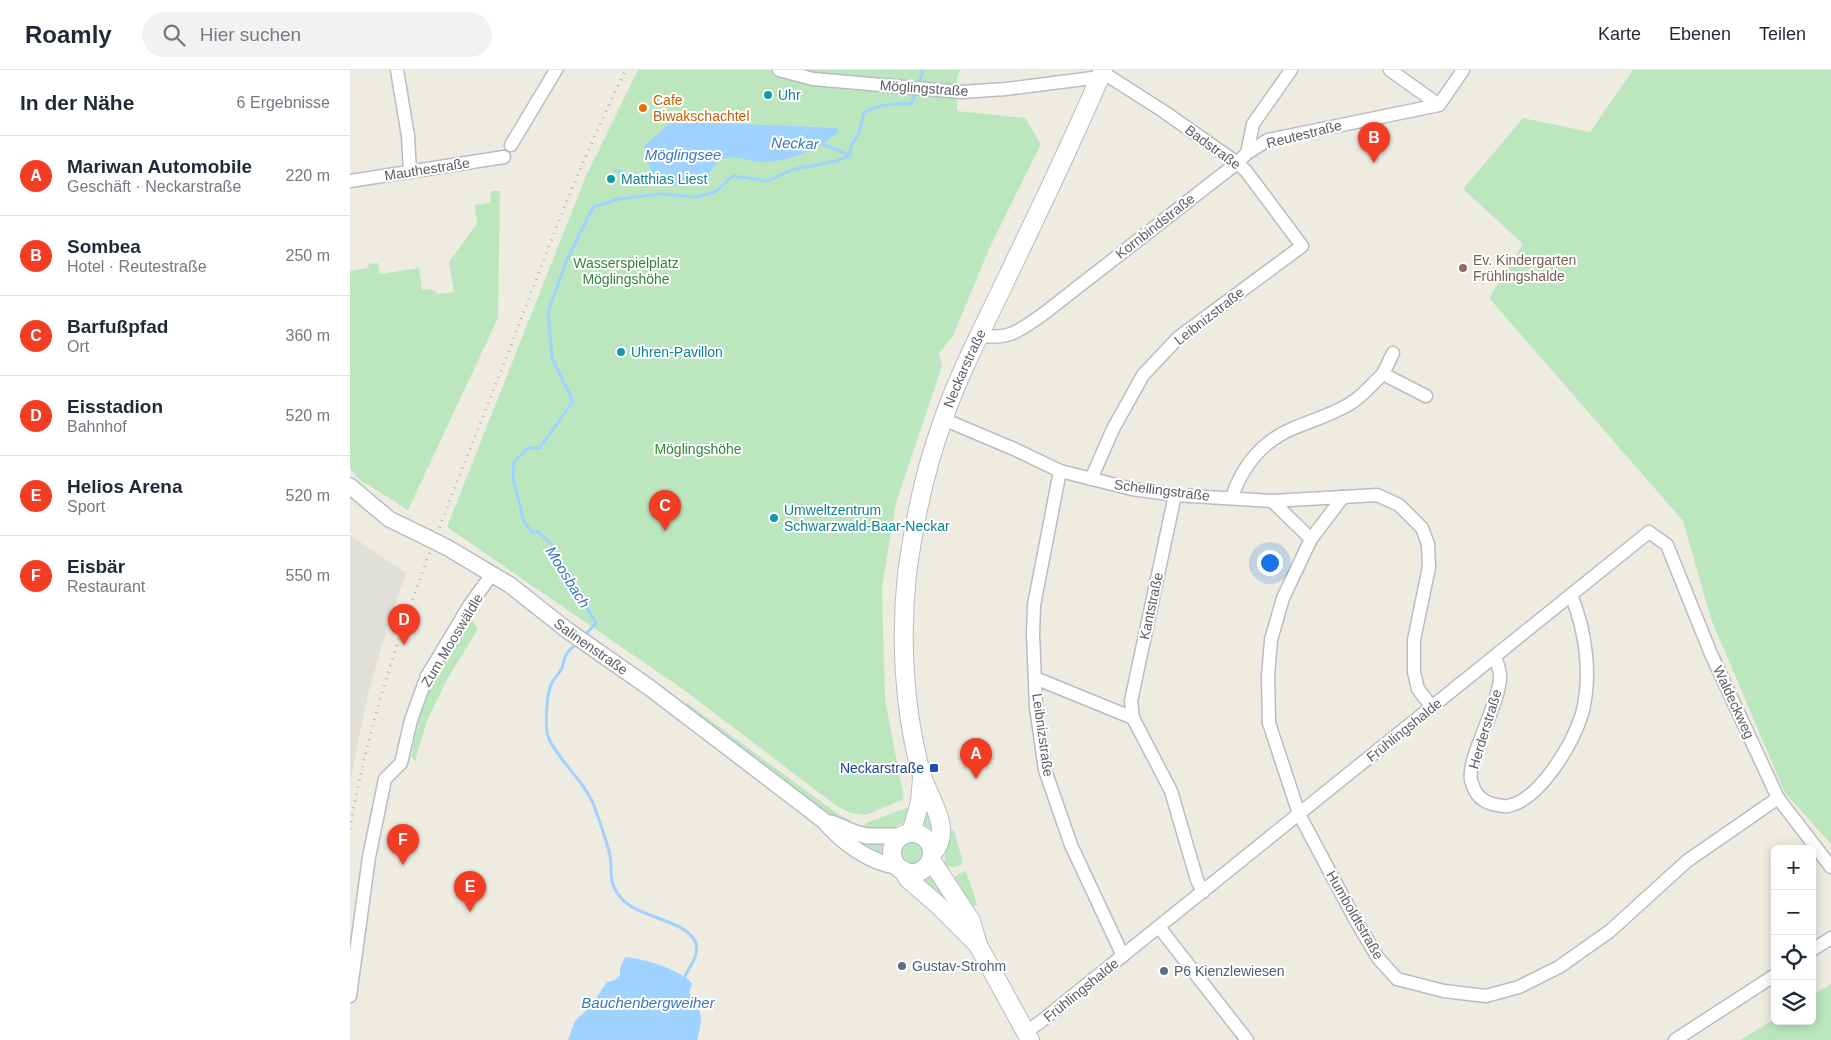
<!DOCTYPE html>
<html lang="de">
<head>
<meta charset="utf-8">
<style>
  :root { --surface:#fff; --page:#f2f2f3; --text:#1f2937; --muted:#747a83; --line:#e0e1e3; --accent:#f23c24 }
  body { margin:0; font-family:Helvetica,sans-serif; background:var(--page); color:var(--text) }
  .controls { position:absolute; right:15px; bottom:15px; display:grid; overflow:hidden; border-radius:8px; box-shadow:0 2px 12px #0003 }
  .controls button { width:45px; height:45px; display:grid; place-items:center; padding:0; border:0; border-bottom:1px solid var(--line); background:var(--surface); color:var(--text); font:25px sans-serif }
  .you { position:absolute; left:919px; top:492px; width:18px; height:18px; margin:-12px; border:4px solid #fff; border-radius:50%; background:#1a73e8; box-shadow:0 0 0 8px #1a73e833 }
  .badge { display:grid; place-items:center; width:32px; height:32px; border-radius:50%; background:var(--accent); color:#fff; font-size:16px; font-weight:700 }
  .pin { position:absolute; translate:-50% -41px; filter:drop-shadow(0 1px 2px #0008) }
  .pin::after { content:''; position:absolute; top:26px; width:18px; height:15px; background:inherit; clip-path:polygon(0 0,100% 0,50% 100%) }
  .list { margin:0; padding:0; list-style:none }
  h2 { display:flex; justify-content:space-between; align-items:center; height:65px; margin:0; padding:0 20px; font-size:21px }
  h2 small { font-size:16px; font-weight:400; color:var(--muted) }
  .list li { display:grid; grid-template-columns:32px 1fr auto; gap:15px; align-items:center; box-sizing:border-box; height:80px; padding:0 20px; border-top:1px solid var(--line) }
  .list b { display:block; font-size:19px; white-space:nowrap }
  .list p { margin:0; font-size:16px; white-space:nowrap; color:var(--muted) }
  .list em { font-size:16px; font-style:normal; color:var(--muted) }
  .icon { flex:none; width:28px; height:28px; fill:none; stroke:currentColor; stroke-width:2; stroke-linecap:round; stroke-linejoin:round }
  .map { position:relative; flex:none; width:1481px; height:970px; overflow:hidden }
  header { display:flex; align-items:center; gap:30px; box-sizing:border-box; height:70px; padding:0 25px; background:var(--surface); border-bottom:1px solid var(--line) }
  header strong { font-size:24px }
  nav { display:flex; gap:28px; margin-inline-start:auto; font-size:18px }
  .search { width:350px; height:45px; background:var(--page); display:flex; align-items:center; gap:12px; box-sizing:border-box; padding:0 18px; border-radius:28px; color:var(--muted); font-size:19px }
  main { display:flex }
  aside { flex:1; background:var(--surface) }
  .map>svg:first-child { display:block }
</style>
</head>
<body>
<header>
<strong>Roamly</strong>
<div class="search"><svg class="icon" aria-label="search" viewBox="0 0 24 24"><circle cx="10" cy="10" r="6"/><path d="M15 15l6 6"/></svg>Hier suchen</div>
<nav><a>Karte</a><a>Ebenen</a><a>Teilen</a></nav>
</header>
<main>
<aside>
<h2>In der Nähe<small>6 Ergebnisse</small></h2>
<ul class="list">
<li><span class="badge">A</span><div><b>Mariwan Automobile</b><p>Geschäft · Neckarstraße</p></div><em>220 m</em></li>
<li><span class="badge">B</span><div><b>Sombea</b><p>Hotel · Reutestraße</p></div><em>250 m</em></li>
<li><span class="badge">C</span><div><b>Barfußpfad</b><p>Ort</p></div><em>360 m</em></li>
<li><span class="badge">D</span><div><b>Eisstadion</b><p>Bahnhof</p></div><em>520 m</em></li>
<li><span class="badge">E</span><div><b>Helios Arena</b><p>Sport</p></div><em>520 m</em></li>
<li><span class="badge">F</span><div><b>Eisbär</b><p>Restaurant</p></div><em>550 m</em></li>
</ul>
</aside>
<div class="map">
<svg width="1481" height="970" viewBox="0 0 1481 970">
  <rect width="100%" height="100%" fill="#eeece1"/>
  <path fill="#e1dfd9" d="M0,465L56,503L36,561L18,624L0,713Z"/>
  <g fill="#bce7be">
    <path d="M288,0H610L607,8V41L675,48L691,74L639,179L603,266L589,283L592,296L546,433L532,518L535,629L554,729L516,745L501,743L488,737L334,620L97,457L236,106Z"/>
    <path d="M1283,0H1481V774L1435,723L1361,549L1333,451L1139,228L1173,174L1113,119L1173,48L1240,62Z"/>
    <path d="M141,121H150L148,248L58,440L10,410L0,399V201L19,198L18,194L28,193L30,204L69,198L72,220L81,219L88,224L104,222L99,192L127,153L125,135L140,133Z"/>
    <path d="M121,548L128,559L96,611L77,651L65,691L61,686C66,664 69,642 78,622C89,595 107,572 121,548Z"/>
    <path d="M337,633L488,744L500,750L504,758L488,750L346,645L335,635Z"/>
    <path d="M556,738H567C549,760 539,762 511,760L516,753Z"/>
    <path d="M577,739L581,740L587,768L571,756Z"/>
    <path d="M602,760L604,761L613,792L611,795L604,797L595,796V765Z"/>
    <path d="M508,771L540,773L539,787Z"/>
    <circle cx="563" cy="783" r="11"/>
    <path d="M581,801L617,853L568,807Z"/>
    <path d="M616,801L627,834L626,836H623L604,808L609,804Z"/>
    <path d="M1481,914V970H1390L1425,949V951H1462V925Z"/>
  </g>
  <g fill="#a0d2ff">
    <path d="M322,51L487,58L489,62C466,80 437,94 407,92C398,91 386,85 377,88C364,91 366,96 358,105C345,121 323,116 304,114L294,76Z"/>
    <path d="M275,887C295,889 327,898 342,913L339,923C353,940 353,949 347,970H218L225,951L241,936L257,912L265,910L270,905V898Z"/>
  </g>
  <g fill="none" stroke-linecap="round" stroke-linejoin="round">
    <g stroke="#a0d2ff" stroke-width="3">
      <path d="M568,16L573,0"/>
      <path d="M470,73L500,85L501,76L509,63L514,43C529,34 544,33 561,34L566,22"/>
      <path d="M265,100C279,106 290,109 305,103"/>
      <path d="M234,566L246,553L215,502L204,477L188,462H182L174,452L163,408L164,392L178,378H190L223,331L202,288L198,242L216,192L243,137L269,129L310,124L346,127L365,122L383,106L418,111L441,100L487,91L500,85"/>
      <path d="M228,573C224,576 220,579 217,583C214,587 214,593 212,598C209,604 202,610 200,617C197,627 194,659 199,669C211,694 235,711 245,738C250,753 256,769 260,785C263,803 257,811 271,828C288,848 333,849 345,871C351,883 340,896 335,906"/>
    </g>
    <g stroke="#b9bcc1" stroke-width="15">
      <g id="minor">
        <path d="M47,0L58,66L60,102"/>
        <path d="M429,0L463,9L611,22L656,19L750,7"/>
        <path d="M1040,0L1089,35"/>
        <path d="M161,75L206,0"/>
        <path d="M897,83L903,54L941,0"/>
        <path d="M0,111L154,87"/>
        <path d="M629,266C661,269 667,262 692,245L887,93L897,83L918,70L1089,35L1113,0"/>
        <path d="M1033,304L1043,283"/>
        <path d="M593,349L664,379L710,401L782,419L825,425L922,431L1027,425L1049,435L1072,458L1078,474L1079,497L1064,570V602L1068,619L1082,637"/>
        <path d="M710,401L684,535L683,564L686,637L695,700L721,775L773,886"/>
        <path d="M741,409L763,359L793,305L829,267L952,176L896,101L887,93L813,41L752,2"/>
        <path d="M825,425L781,631L783,648L821,721L847,810L853,822"/>
        <path d="M882,427C893,395 912,371 944,358C963,350 984,344 1001,333C1013,326 1023,313 1033,304L1076,326"/>
        <path d="M922,431L961,469L993,427"/>
        <path d="M961,469L933,528L921,570L918,606L919,653L949,744L1006,851L1028,888L1047,909L1094,921L1136,926L1169,917L1209,897L1260,861L1337,791L1428,728"/>
        <path d="M1145,587C1147,593 1151,601 1150,609C1148,637 1117,688 1121,710C1122,714 1125,721 1127,724C1131,730 1140,734 1147,735C1150,735 1154,737 1158,736C1190,730 1223,673 1232,644C1242,606 1236,561 1221,525"/>
        <path d="M685,608L783,648"/>
        <path d="M809,857L897,970"/>
        <path d="M1462,880L1481,868"/>
        <path d="M0,926L19,787L35,709L51,693L61,650L77,606L119,536L142,504"/>
        <path d="M675,962L689,953L1299,462L1317,475L1361,584L1428,728L1481,797"/>
        <path d="M1325,970L1425,905"/>
      </g>
    </g>
    <g stroke="#b9bcc1" stroke-width="18">
      <g id="tertiary">
        <path d="M0,416L39,449L76,467"/>
        <path id="s1" d="M98,478L160,515L217,560L300,618L473,750C491,771 519,793 547,796"/>
        <path d="M481,753L505,763L517,766H553"/>
      </g>
    </g>
    <g stroke="#b7bbc1" stroke-width="20">
      <g id="secondary">
        <path d="M561,763L570,732L572,708"/>
        <circle cx="562" cy="783" r="20"/>
        <path id="s2" d="M582,784C605,760 578,728 571,703C554,640 550,569 557,504C564,451 575,400 593,350C609,304 632,260 653,216C687,145 722,73 753,0"/>
        <path d="M581,790L621,851L628,875L680,970"/>
        <path d="M553,800L558,809L587,834L627,874"/>
      </g>
    </g>
    <use href="#minor" stroke="#fff" stroke-width="12"/>
    <use href="#tertiary" stroke="#fff" stroke-width="15"/>
    <use href="#secondary" stroke="#fff" stroke-width="18"/>
    <path stroke="#b5b6b6" stroke-width="3" stroke-dasharray="1 6" stroke-linecap="butt" d="M0,759C26,606 87,463 144,319C186,212 224,103 276,0"/>
    <g stroke="#b9bcc1" stroke-width="18" stroke-linecap="butt">
      <path id="tertiary-bridge" d="M76,467L98,478"/>
    </g>
    <use href="#tertiary-bridge" stroke="#fff" stroke-width="15"/>
  </g>
  <g fill="#0f9aa8" stroke="#fff" stroke-width="2">
    <circle cx="418" cy="25" r="5"/>
    <circle cx="261" cy="109" r="5"/>
    <circle cx="271" cy="282" r="5"/>
    <circle cx="424" cy="448" r="5"/>
  </g>
  <circle fill="#e8710a" stroke="#fff" stroke-width="2" cx="293" cy="38" r="5"/>
  <circle fill="#8d6e63" stroke="#fff" stroke-width="2" cx="1113" cy="198" r="5"/>
  <rect fill="#1a4fb4" stroke="#fff" stroke-width="2" x="579" y="693" width="10" height="10" rx="2.5"/>
  <g fill="#5c6f8a" stroke="#fff" stroke-width="2">
    <circle cx="552" cy="896" r="5"/>
    <circle cx="814" cy="901" r="5"/>
  </g>
  <g text-anchor="middle" dominant-baseline="central" stroke-width="4" stroke-linejoin="round" paint-order="stroke">
    <g font-size="14" fill="#5a5e63" stroke="#fff">
      <text transform="translate(574 18) rotate(4)">Möglingstraße</text>
      <text transform="translate(954 64) rotate(-14)">Reutestraße</text>
      <text transform="translate(863 77) rotate(36)">Badstraße</text>
      <text transform="translate(77 99) rotate(-9)">Mauthestraße</text>
      <text transform="translate(805 156) rotate(-38)">Kornbindstraße</text>
      <text transform="translate(859 246) rotate(-38)">Leibnizstraße</text>
      <text stroke="none"><textPath href="#s2" startOffset="502">Neckarstraße</textPath></text>
      <text transform="translate(812 420) rotate(7)">Schellingstraße</text>
      <text transform="translate(801 536) rotate(-78)">Kantstraße</text>
      <text transform="translate(102 570) rotate(-59)">Zum Mooswäldle</text>
      <text stroke="none"><textPath href="#s1" startOffset="174">Salinenstraße</textPath></text>
      <text transform="translate(1384 632) rotate(65)">Waldeckweg</text>
      <text transform="translate(1135 659) rotate(-73)">Herderstraße</text>
      <text transform="translate(1054 660) rotate(-39)">Frühlingshalde</text>
      <text transform="translate(693 665) rotate(82)">Leibnizstraße</text>
      <text transform="translate(1005 845) rotate(60)">Humboldtstraße</text>
      <text transform="translate(731 920) rotate(-39)">Frühlingshalde</text>
    </g>
    <g font-size="14" fill="#0d838f" stroke="#fff" text-anchor="start">
      <text x="428" y="25">Uhr</text>
      <text x="271" y="109">Matthias Liest</text>
      <text x="281" y="282">Uhren-Pavillon</text>
      <text x="434" y="440">Umweltzentrum<tspan x="434" dy="16">Schwarzwald-Baar-Neckar</tspan></text>
    </g>
    <g font-size="14" fill="#c56008" stroke="#fff" text-anchor="start">
      <text x="303" y="30">Cafe<tspan x="303" dy="16">Biwakschachtel</tspan></text>
    </g>
    <g font-size="14" fill="#785e54" stroke="#fff" text-anchor="start">
      <text x="1123" y="190">Ev. Kindergarten<tspan x="1123" dy="16">Frühlingshalde</tspan></text>
    </g>
    <g font-size="14" fill="#308537" stroke="#fff">
      <text x="276" y="193">Wasserspielplatz<tspan x="276" dy="16">Möglingshöhe</tspan></text>
      <text x="348" y="379">Möglingshöhe</text>
    </g>
    <g font-size="14" fill="#164399" stroke="#fff" text-anchor="end">
      <text x="574" y="698">Neckarstraße</text>
    </g>
    <g font-size="14" fill="#4e5e75" stroke="#fff" text-anchor="start">
      <text x="562" y="896">Gustav-Strohm</text>
      <text x="824" y="901">P6 Kienzlewiesen</text>
    </g>
    <g font-size="15" font-style="italic" fill="#3b76bf" stroke="#fff">
      <text transform="translate(445 73) rotate(2)">Neckar</text>
      <text x="333" y="84">Möglingsee</text>
      <text transform="translate(218 507) rotate(58)">Moosbach</text>
      <text x="298" y="932">Bauchenbergweiher</text>
    </g>
  </g>
</svg>
<div class="controls">
<button>+</button>
<button>−</button>
<button><svg class="icon" aria-label="locate" viewBox="0 0 24 24"><circle cx="12" cy="12" r="6"/><path d="M12 2v4M12 18v4M2 12h4M18 12h4"/></svg></button>
<button><svg class="icon" aria-label="layers" viewBox="0 0 24 24"><path d="M12 4l9 5-9 5-9-5zM3 14l9 5 9-5"/></svg></button>
</div>
<div class="you"></div>
<div class="pin badge" style="left:626px;top:709px">A</div>
<div class="pin badge" style="left:1024px;top:93px">B</div>
<div class="pin badge" style="left:315px;top:461px">C</div>
<div class="pin badge" style="left:54px;top:575px">D</div>
<div class="pin badge" style="left:120px;top:842px">E</div>
<div class="pin badge" style="left:53px;top:795px">F</div>
</div>
</main>
</body>
</html>
